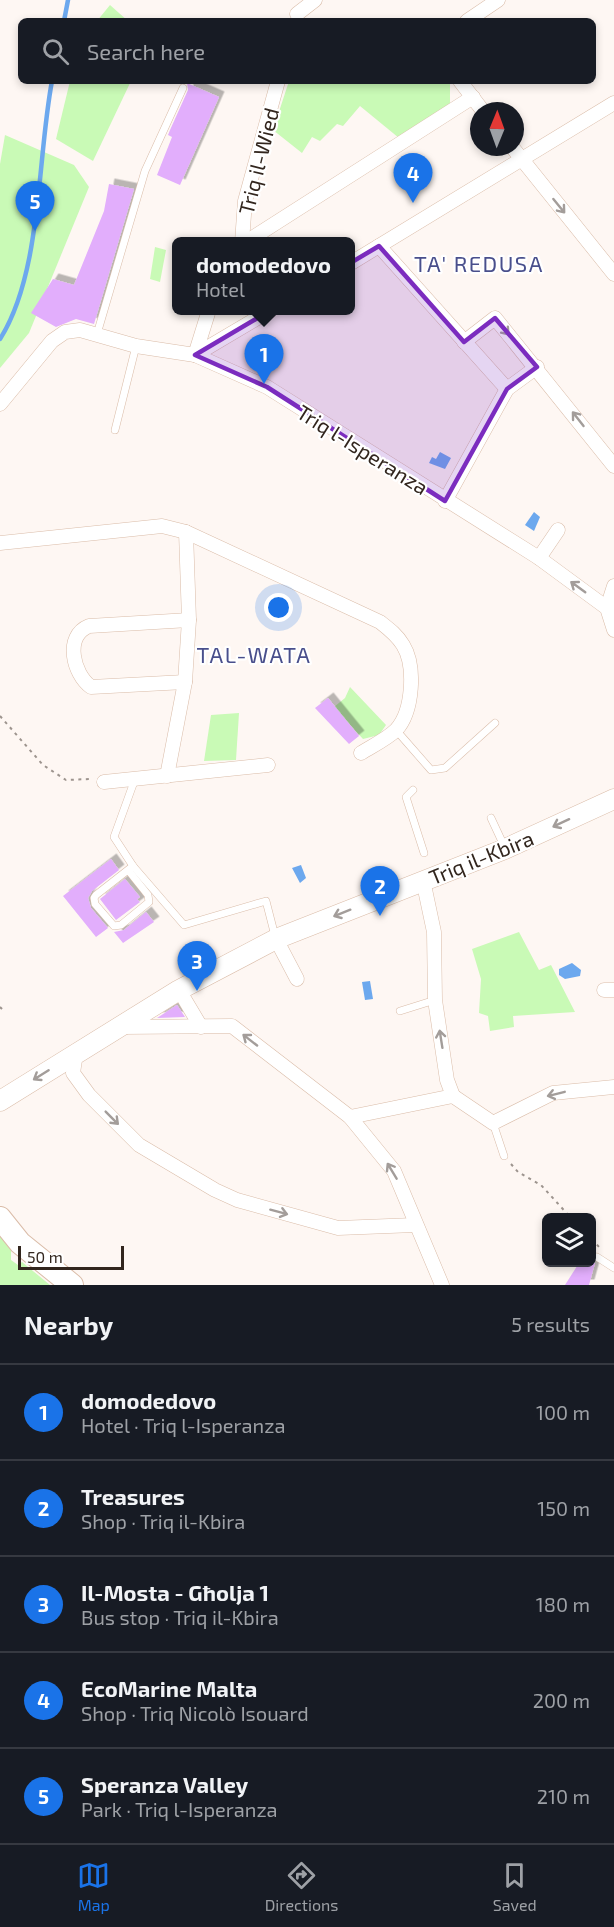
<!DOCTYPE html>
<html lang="en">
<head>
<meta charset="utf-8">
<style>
  :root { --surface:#171b24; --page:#20242c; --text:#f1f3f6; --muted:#9ea1a6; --line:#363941; --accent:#1a73e8 }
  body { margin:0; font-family:"Exo 2",sans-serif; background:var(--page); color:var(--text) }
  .controls { position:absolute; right:18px; bottom:18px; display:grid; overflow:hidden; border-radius:9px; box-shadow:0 3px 9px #0003 }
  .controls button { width:54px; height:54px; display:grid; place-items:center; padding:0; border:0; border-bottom:2px solid var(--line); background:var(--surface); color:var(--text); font:30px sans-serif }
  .compass { position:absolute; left:470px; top:102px; width:54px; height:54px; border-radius:50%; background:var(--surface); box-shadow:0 3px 9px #0003; rotate:1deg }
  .scale { position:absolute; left:18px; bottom:15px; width:106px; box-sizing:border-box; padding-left:6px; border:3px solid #32261e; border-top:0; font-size:16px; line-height:21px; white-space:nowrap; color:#32261e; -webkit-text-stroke:4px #fff; paint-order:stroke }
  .you { position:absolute; left:279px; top:608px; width:21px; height:21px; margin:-15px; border:4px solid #fff; border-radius:50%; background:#1a73e8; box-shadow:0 0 0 9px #1a73e833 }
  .badge { display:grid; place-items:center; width:39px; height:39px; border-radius:50%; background:var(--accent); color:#fff; font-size:20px; font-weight:700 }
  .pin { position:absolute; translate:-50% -50px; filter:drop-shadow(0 2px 3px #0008) }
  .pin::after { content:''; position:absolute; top:32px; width:21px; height:18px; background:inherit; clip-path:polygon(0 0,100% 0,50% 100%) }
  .popup { position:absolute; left:172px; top:237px; width:183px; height:78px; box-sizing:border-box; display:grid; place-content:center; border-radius:9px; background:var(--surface); filter:drop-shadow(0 2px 4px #0005); font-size:20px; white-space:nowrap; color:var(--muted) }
  .popup b { font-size:22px; color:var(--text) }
  .popup::after { content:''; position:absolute; left:50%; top:100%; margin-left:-12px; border:12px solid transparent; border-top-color:var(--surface) }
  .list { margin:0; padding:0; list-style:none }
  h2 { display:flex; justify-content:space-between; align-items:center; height:78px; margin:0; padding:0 24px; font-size:26px }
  h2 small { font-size:20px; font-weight:400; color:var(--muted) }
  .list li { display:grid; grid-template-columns:39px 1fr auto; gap:18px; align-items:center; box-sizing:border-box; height:96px; padding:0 24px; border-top:2px solid var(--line) }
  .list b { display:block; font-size:22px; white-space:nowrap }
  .list p { margin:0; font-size:20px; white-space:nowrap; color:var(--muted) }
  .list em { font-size:20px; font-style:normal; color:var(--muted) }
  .icon { flex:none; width:33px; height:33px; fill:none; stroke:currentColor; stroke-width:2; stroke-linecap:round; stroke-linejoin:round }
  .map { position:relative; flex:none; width:614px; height:1285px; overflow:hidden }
  .search { position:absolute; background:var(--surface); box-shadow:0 3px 9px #0003; left:18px; right:18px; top:18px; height:66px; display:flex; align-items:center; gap:15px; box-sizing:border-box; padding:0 21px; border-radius:9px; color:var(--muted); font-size:22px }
  .sheet { height:558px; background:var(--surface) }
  nav { display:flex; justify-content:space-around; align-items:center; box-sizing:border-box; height:84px; border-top:2px solid var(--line); background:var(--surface); font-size:16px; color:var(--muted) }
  nav a { display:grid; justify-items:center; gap:3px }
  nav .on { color:var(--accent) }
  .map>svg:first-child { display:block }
</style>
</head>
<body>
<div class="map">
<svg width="614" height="1285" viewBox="0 0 614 1285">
  <defs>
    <filter id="shadow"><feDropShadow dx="5.5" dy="-5.5" stdDeviation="0" flood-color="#0004"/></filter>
  </defs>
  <rect width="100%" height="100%" fill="#fef7f3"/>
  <g fill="#c9fab6">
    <path d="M110,5L128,21H97Z"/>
    <path d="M70,81H131L93,161L56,139Z"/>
    <path d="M289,81H450V107L399,138L360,106L343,126L337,124L320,141L312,137L302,153L273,130Z"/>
    <path d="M5,135L74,165L89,187L29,333L0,368V164Z"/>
    <path d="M155,247L166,250L160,282L150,279Z"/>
    <path d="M350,687L386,725L379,735L363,739L334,707L345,698Z"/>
    <path d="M239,713L236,760L204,761L211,715Z"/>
    <path d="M519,932L539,970L551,965L575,1012L513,1016L514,1027L490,1031L488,1016L479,1013L481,979L472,949Z"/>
    <path d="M0,1233L11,1250V1260L18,1265L22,1262L50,1285H0Z"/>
  </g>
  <g fill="#6ca8ee">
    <path d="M440,452L451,458L445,469L429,463L432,457L436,459Z"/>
    <path d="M534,512L540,517L534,531L525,525Z"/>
    <path d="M301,865L306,878L300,883L292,868Z"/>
    <path d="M572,963L581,970L580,976L565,979L559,975V969Z"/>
    <path d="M370,981L373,999L365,1000L362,982Z"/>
  </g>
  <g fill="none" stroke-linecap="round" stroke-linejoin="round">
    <g stroke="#6ca8ee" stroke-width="4.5">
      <path d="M64,21L68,0"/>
      <path d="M0,339C42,273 37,159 52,81"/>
    </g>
  </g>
  <g fill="#e2aefc" filter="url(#shadow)">
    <path d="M187,83L219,97L180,185L157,175L172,137L168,135L170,130L188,90Z"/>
    <path d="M109,184L134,189L94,324L76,319L56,327L31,313L53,279L74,285L104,211Z"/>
    <path d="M328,698L359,736L349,744L315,708Z"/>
    <path d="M111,859L119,870L92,891L88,898L91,908L108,928L96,937L63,896Z"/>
    <path d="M125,879L140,897L137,899L140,902L116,920L100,899Z"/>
    <path d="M146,912L154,922L123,943L114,932L124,930Z"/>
    <path d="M177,1005L185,1017L157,1018Z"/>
    <path d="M579,1263H595L589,1285H565Z"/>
  </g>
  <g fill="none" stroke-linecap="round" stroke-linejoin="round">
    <g stroke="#dabca8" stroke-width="8">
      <g id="service">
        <path d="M97,334L145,171L183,88"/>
        <path d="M115,430L136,346"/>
        <path d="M396,730L431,770L445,768L495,723"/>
        <path d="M135,779L114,837L133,866L184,925L266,901L275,936"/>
        <path d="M413,790L406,797L424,853"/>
        <path d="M491,818L505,848"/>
        <path d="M128,870L148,895L149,902L121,925L114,926L95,904L94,898L96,895L133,866"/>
        <path d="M400,1011L435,1000"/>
        <path d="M493,1123L504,1156"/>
        <path d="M597,1257L614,1268"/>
      </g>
    </g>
    <g stroke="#dabca8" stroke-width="15">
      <g id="minor">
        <path d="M297,14L315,0"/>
        <path d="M467,21L498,0"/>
        <path d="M460,81L483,111"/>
        <path d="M512,147L614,274"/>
        <path d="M242,242L245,201L278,81"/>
        <path d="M246,242L473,97"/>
        <path d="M379,246L507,389"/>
        <path d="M351,263L614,103"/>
        <path d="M464,342L495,318L614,466"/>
        <path d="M195,355L271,310"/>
        <path d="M195,355L209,310"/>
        <path d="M0,404L52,341L65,332L80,330L136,346L195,355L267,387L539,558L607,608L614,630"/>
        <path d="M445,501L507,389L537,367"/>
        <path d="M0,543L162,526L186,532L380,622C389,629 397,635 403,645C416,666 413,712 396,730C387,739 372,746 361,753"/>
        <path d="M539,558L558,530"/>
        <path d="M614,586L607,608H614"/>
        <path d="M185,682L91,687C73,674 64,636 89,626L189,620"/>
        <path d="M167,776L185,682L189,620L186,532"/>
        <path d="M104,782L268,765"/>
        <path d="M423,880L434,932L435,1000L447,1080L453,1096"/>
        <path d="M276,939L297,979"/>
        <path d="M179,990L201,1027"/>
        <path d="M604,990H614"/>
        <path d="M122,1027L232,1026L350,1117L394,1171L442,1285"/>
        <path d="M76,1053L73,1073L89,1095L139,1145L215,1190L237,1200L338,1228L415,1225"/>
        <path d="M453,1096L493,1123L553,1093L614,1087"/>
        <path d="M350,1117L453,1096"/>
      </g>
    </g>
    <g stroke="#dabca8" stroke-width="21">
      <path id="secondary" d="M0,1101L179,990L276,939L505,849L614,799"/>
    </g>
    <g stroke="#dabca8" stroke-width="24">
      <path id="primary" d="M0,1218L20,1243L72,1285"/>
    </g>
    <g stroke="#9d948e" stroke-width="2" stroke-dasharray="3 4.5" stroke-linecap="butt">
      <path d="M0,716L43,765L66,780L90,779"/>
      <path d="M0,1007L2,1009"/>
      <path d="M511,1164L518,1172L541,1185L571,1218"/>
      <path d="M592,1239L599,1247"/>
    </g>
    <use href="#service" stroke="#fff" stroke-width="7"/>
    <use href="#minor" stroke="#fff" stroke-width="14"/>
    <use href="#secondary" stroke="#fff" stroke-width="20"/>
    <use href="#primary" stroke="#fff" stroke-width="22"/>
  </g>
  <defs><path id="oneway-shaft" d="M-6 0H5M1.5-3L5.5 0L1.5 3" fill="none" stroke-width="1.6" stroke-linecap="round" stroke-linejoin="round" transform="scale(1.5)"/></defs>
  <g stroke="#a39d9a">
    <use href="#oneway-shaft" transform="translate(559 206) rotate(51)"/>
    <use href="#oneway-shaft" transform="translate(503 328) rotate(49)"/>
    <use href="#oneway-shaft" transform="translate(578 419) rotate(-128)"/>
    <use href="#oneway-shaft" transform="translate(578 587) rotate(-144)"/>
    <use href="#oneway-shaft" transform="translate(561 823) rotate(155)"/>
    <use href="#oneway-shaft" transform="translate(342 913) rotate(158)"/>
    <use href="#oneway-shaft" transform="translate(441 1039) rotate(-99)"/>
    <use href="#oneway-shaft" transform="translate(250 1040) rotate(-142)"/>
    <use href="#oneway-shaft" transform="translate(41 1075) rotate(148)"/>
    <use href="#oneway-shaft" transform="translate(556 1094) rotate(166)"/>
    <use href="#oneway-shaft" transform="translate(112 1118) rotate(45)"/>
    <use href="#oneway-shaft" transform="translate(392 1171) rotate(-121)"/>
    <use href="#oneway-shaft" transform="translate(279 1212) rotate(15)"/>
  </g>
  <path fill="#7b2cbf" fill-opacity="0.2" stroke="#7b2cbf" stroke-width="4.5" stroke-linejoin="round" d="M379,246L464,342L495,318L537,367L507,389L445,501L267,387L195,355Z"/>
  <g text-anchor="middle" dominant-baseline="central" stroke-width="4.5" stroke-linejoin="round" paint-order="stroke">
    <g font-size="21" fill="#32261e" stroke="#fff">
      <text transform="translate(258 161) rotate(-76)">Triq il-Wied</text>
      <text transform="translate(363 449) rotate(32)">Triq l-Isperanza</text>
      <text transform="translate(481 857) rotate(-22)">Triq il-Kbira</text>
    </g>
    <g font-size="22" letter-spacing="1.5" fill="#494f8c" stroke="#fff">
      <text x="479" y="263">TA' REDUSA</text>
      <text x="254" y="654">TAL-WATA</text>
    </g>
  </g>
</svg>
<div class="controls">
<button><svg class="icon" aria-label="layers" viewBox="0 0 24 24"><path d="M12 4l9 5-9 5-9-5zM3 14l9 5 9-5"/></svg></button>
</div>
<svg class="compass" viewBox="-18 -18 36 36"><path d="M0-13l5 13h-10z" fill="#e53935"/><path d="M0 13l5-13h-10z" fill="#9ea1a6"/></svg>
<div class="scale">50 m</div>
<div class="you"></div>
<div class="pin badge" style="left:264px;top:384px">1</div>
<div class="popup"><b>domodedovo</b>Hotel</div>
<div class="pin badge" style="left:380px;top:916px">2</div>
<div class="pin badge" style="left:197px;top:991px">3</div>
<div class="pin badge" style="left:413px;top:203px">4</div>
<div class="pin badge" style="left:35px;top:231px">5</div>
<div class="search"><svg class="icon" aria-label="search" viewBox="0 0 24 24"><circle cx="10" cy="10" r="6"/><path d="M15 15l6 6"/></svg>Search here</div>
</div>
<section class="sheet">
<h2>Nearby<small>5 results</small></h2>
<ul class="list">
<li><span class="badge">1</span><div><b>domodedovo</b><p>Hotel · Triq l-Isperanza</p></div><em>100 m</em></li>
<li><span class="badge">2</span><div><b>Treasures</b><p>Shop · Triq il-Kbira</p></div><em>150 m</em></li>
<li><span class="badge">3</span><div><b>Il-Mosta - Għolja 1</b><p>Bus stop · Triq il-Kbira</p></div><em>180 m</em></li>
<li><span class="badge">4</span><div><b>EcoMarine Malta</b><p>Shop · Triq Nicolò Isouard</p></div><em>200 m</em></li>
<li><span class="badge">5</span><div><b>Speranza Valley</b><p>Park · Triq l-Isperanza</p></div><em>210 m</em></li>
</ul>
</section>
<nav>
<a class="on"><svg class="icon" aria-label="map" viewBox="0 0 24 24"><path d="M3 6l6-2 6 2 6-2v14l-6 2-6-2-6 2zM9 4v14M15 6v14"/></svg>Map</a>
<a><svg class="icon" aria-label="directions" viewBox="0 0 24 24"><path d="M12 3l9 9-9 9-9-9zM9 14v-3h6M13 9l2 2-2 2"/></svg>Directions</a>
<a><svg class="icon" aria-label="saved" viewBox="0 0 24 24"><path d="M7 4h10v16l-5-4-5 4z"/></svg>Saved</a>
</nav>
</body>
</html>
